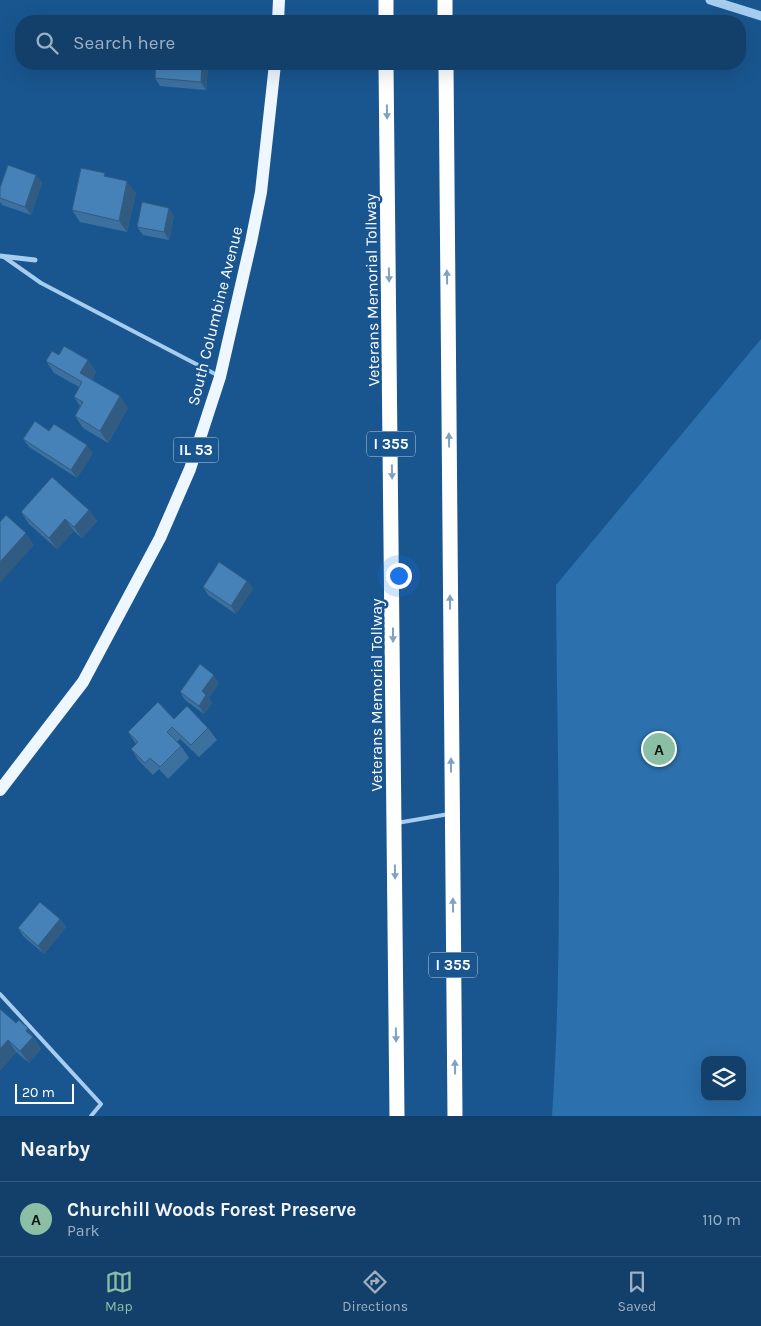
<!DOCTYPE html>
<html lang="en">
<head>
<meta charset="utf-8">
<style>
  :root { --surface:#13406b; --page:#204b73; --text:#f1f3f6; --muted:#9dafc1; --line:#32597e; --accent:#8abfa5 }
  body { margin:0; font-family:Karla,sans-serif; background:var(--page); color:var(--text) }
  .controls { position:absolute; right:15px; bottom:15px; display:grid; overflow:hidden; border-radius:10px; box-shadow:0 5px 20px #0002 }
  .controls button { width:45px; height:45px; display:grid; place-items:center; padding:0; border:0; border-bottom:1px solid var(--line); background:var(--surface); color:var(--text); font:25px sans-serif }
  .scale { position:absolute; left:15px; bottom:12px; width:59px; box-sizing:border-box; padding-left:5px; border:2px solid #fff; border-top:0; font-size:14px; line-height:18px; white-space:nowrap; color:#fff; -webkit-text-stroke:4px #19568f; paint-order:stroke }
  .you { position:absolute; left:398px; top:575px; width:18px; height:18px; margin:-12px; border:4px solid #fff; border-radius:50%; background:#1a73e8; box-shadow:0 0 0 8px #1a73e833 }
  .badge { display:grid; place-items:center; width:32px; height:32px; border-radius:50%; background:var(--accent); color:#111; font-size:16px; font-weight:700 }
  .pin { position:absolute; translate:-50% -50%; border:2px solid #fff; box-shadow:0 1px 5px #0006 }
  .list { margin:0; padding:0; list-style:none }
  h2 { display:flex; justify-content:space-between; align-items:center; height:65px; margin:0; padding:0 20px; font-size:21px }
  h2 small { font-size:16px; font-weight:400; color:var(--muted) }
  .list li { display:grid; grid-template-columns:32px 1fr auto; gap:15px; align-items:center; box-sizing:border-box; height:75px; padding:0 20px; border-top:1px solid var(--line) }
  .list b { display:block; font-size:19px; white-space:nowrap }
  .list p { margin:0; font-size:16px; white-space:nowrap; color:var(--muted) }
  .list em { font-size:16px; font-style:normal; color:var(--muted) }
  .icon { flex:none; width:28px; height:28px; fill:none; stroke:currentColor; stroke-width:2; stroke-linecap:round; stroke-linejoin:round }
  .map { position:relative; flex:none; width:761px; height:1116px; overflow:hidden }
  .search { position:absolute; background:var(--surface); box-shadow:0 5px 20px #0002; left:15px; right:15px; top:15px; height:55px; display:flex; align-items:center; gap:12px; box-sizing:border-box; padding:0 18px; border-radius:20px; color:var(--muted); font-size:19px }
  .sheet { height:140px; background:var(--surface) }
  nav { display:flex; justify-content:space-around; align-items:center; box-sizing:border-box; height:70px; border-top:1px solid var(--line); background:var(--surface); font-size:14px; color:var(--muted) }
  nav a { display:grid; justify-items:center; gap:2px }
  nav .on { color:var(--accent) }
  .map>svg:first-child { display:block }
</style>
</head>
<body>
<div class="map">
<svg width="761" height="1116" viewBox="0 0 761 1116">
  <rect width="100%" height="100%" fill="#19568f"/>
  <path fill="#2c70ad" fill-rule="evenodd" d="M761,339V1116H552C564,940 557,761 556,585ZM705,1060H742V1097H705Z"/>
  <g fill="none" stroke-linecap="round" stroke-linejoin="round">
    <g stroke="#a6cdef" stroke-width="4">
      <path d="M4,257L41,283L219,376"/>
      <path d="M397,823L449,814"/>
      <path d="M0,994L101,1104L91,1116"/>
    </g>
    <path stroke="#a6cdef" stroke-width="5" d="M0,256L35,260"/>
    <path stroke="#a6cdef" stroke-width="9" d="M710,0L761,16"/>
    <g stroke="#eef6ff" stroke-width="12">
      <path d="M278,21L279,0"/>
      <path d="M0,790L83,682L160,538L190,469L220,377L251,242L261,192L275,64"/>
    </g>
    <g stroke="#fff" stroke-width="15">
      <path d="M386,0V21"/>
      <path d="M445,0V21"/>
      <path d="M386,64L397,1116"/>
      <path d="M446,64L455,1116"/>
    </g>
  </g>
  <g fill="#3c709e">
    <path d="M208,66L206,90L160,86L155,78Z"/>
    <path d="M36,175L42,183L31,215L2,205L0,202V188Z"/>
    <path d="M108,177L136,193L127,232L80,222L72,210Z"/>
    <path d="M174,216L169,240L143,235L137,227Z"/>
    <path d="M59,355L88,360L96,372L92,380L128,408L108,443L83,428L75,416L80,406L74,397L79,387L54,373L46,361Z"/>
    <path d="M49,431L93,453L77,478L29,447L23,439Z"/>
    <path d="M89,510L97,521L82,538L74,531L57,549L29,524L21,512Z"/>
    <path d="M247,581L253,589L236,614L208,595L203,587Z"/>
    <path d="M219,683L209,698L212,703L204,714L185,700L180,692Z"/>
    <path d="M174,719L208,728L217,740L199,757L180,739L177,742L181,746L189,758L168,779L159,769L153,775L139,761L131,749L136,744L128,732Z"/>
    <path d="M60,919L66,927L44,954L23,936L18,928Z"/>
    <path d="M0,1009L16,1023L28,1028L41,1049L29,1063L16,1052L0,1071Z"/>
  </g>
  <g fill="#315b81">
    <path d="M202,64H206L208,66L206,90L201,82Z"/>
    <path d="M36,175L42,183L31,215L25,207Z"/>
    <path d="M127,181L136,193L127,232L119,221Z"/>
    <path d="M169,208L174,216L169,240L164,232Z"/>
    <path d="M88,360L96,372L89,385L80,373Z"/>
    <path d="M120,396L128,408L108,443L100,431Z"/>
    <path d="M87,445L93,453L77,478L71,470Z"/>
    <path d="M89,510L97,521L82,538L74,527Z"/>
    <path d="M65,519L74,531L57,549L49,538Z"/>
    <path d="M26,533L34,545L0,583V562Z"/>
    <path d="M247,581L253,589L236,614L231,606Z"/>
    <path d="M214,675L219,683L209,698L212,703L204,714L199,706L202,691Z"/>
    <path d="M60,919L66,927L44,954L38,946Z"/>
    <path d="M28,1028L41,1049L29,1063L20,1051L26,1031Z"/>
    <path d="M8,1040L16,1052L0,1071V1049Z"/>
  </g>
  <g fill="#4682b8" stroke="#315b81">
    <path d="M156,64H202L201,82L155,78Z"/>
    <path d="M8,165L36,175L25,207L0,198V188Z"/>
    <path d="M81,168L105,173L104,176L127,181L119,221L72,210Z"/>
    <path d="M142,202L169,208L164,232L137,227Z"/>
    <path d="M64,346L88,360L80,373L120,396L100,431L75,416L83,402L74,397L82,382L46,361L52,351L59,355Z"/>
    <path d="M35,421L49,431L54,424L87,445L71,470L23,439Z"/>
    <path d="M52,477L89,510L74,527L65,519L49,538L21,512Z"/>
    <path d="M6,515L26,533L0,562V522Z"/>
    <path d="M219,562L247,581L231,606L203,587Z"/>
    <path d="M200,664L214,675L202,691L206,695L199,706L180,692Z"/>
    <path d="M158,702L174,719L187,706L208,728L191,745L172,727L167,732L181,746L160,767L150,758L145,763L131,749L138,742L128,732Z"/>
    <path d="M40,902L60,919L38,946L18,928Z"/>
    <path d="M0,1009L16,1023L19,1020L28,1028L26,1031L33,1037L20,1051L8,1040L0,1049Z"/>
  </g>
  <defs><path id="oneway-solid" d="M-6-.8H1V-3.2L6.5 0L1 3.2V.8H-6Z" transform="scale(1.25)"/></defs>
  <g fill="#80a2c1">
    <use href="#oneway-solid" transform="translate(387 112) rotate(89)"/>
    <use href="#oneway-solid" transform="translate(389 275) rotate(89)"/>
    <use href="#oneway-solid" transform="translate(447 277) rotate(-91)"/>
    <use href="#oneway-solid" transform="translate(449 440) rotate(-91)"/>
    <use href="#oneway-solid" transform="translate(392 472) rotate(89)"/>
    <use href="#oneway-solid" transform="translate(450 602) rotate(-90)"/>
    <use href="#oneway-solid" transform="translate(393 635) rotate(90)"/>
    <use href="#oneway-solid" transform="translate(451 765) rotate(-90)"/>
    <use href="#oneway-solid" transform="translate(395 872) rotate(89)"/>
    <use href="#oneway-solid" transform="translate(453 905) rotate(-91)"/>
    <use href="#oneway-solid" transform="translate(396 1035) rotate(89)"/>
    <use href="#oneway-solid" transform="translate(455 1067) rotate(-91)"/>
  </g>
  <g text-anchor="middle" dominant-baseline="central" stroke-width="5" stroke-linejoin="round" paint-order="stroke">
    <g fill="#19568f" stroke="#baccdd" stroke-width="1">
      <rect x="367" y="431.5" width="48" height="25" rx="4"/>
      <rect x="173.5" y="437.5" width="45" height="25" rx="4"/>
      <rect x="429" y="952.5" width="48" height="25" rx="4"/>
    </g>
    <g font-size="15" font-weight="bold" fill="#fff">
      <text x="391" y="444">I 355</text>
      <text x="196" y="450">IL 53</text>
      <text x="453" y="965">I 355</text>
    </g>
    <g font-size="16" fill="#fff" stroke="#19568f">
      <text transform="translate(372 290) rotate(-91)">Veterans Memorial Tollway</text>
      <text transform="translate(215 316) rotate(-76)">South Columbine Avenue</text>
      <text transform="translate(376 695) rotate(-90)">Veterans Memorial Tollway</text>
    </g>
  </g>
</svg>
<div class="controls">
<button><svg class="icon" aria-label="layers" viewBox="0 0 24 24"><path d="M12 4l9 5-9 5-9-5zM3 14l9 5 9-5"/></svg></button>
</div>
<div class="scale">20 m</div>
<div class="you"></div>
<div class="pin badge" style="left:659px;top:749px">A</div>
<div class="search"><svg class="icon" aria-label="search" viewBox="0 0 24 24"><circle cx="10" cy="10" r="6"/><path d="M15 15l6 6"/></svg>Search here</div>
</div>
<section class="sheet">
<h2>Nearby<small></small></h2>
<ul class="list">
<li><span class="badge">A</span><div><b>Churchill Woods Forest Preserve</b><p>Park</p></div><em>110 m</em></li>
</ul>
</section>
<nav>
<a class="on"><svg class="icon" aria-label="map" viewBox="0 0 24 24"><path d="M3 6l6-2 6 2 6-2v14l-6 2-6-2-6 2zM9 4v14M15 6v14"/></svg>Map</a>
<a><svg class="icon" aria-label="directions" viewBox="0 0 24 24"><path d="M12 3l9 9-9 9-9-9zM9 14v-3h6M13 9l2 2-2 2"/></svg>Directions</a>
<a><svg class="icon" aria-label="saved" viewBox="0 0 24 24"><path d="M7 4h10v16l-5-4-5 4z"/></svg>Saved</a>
</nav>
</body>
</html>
